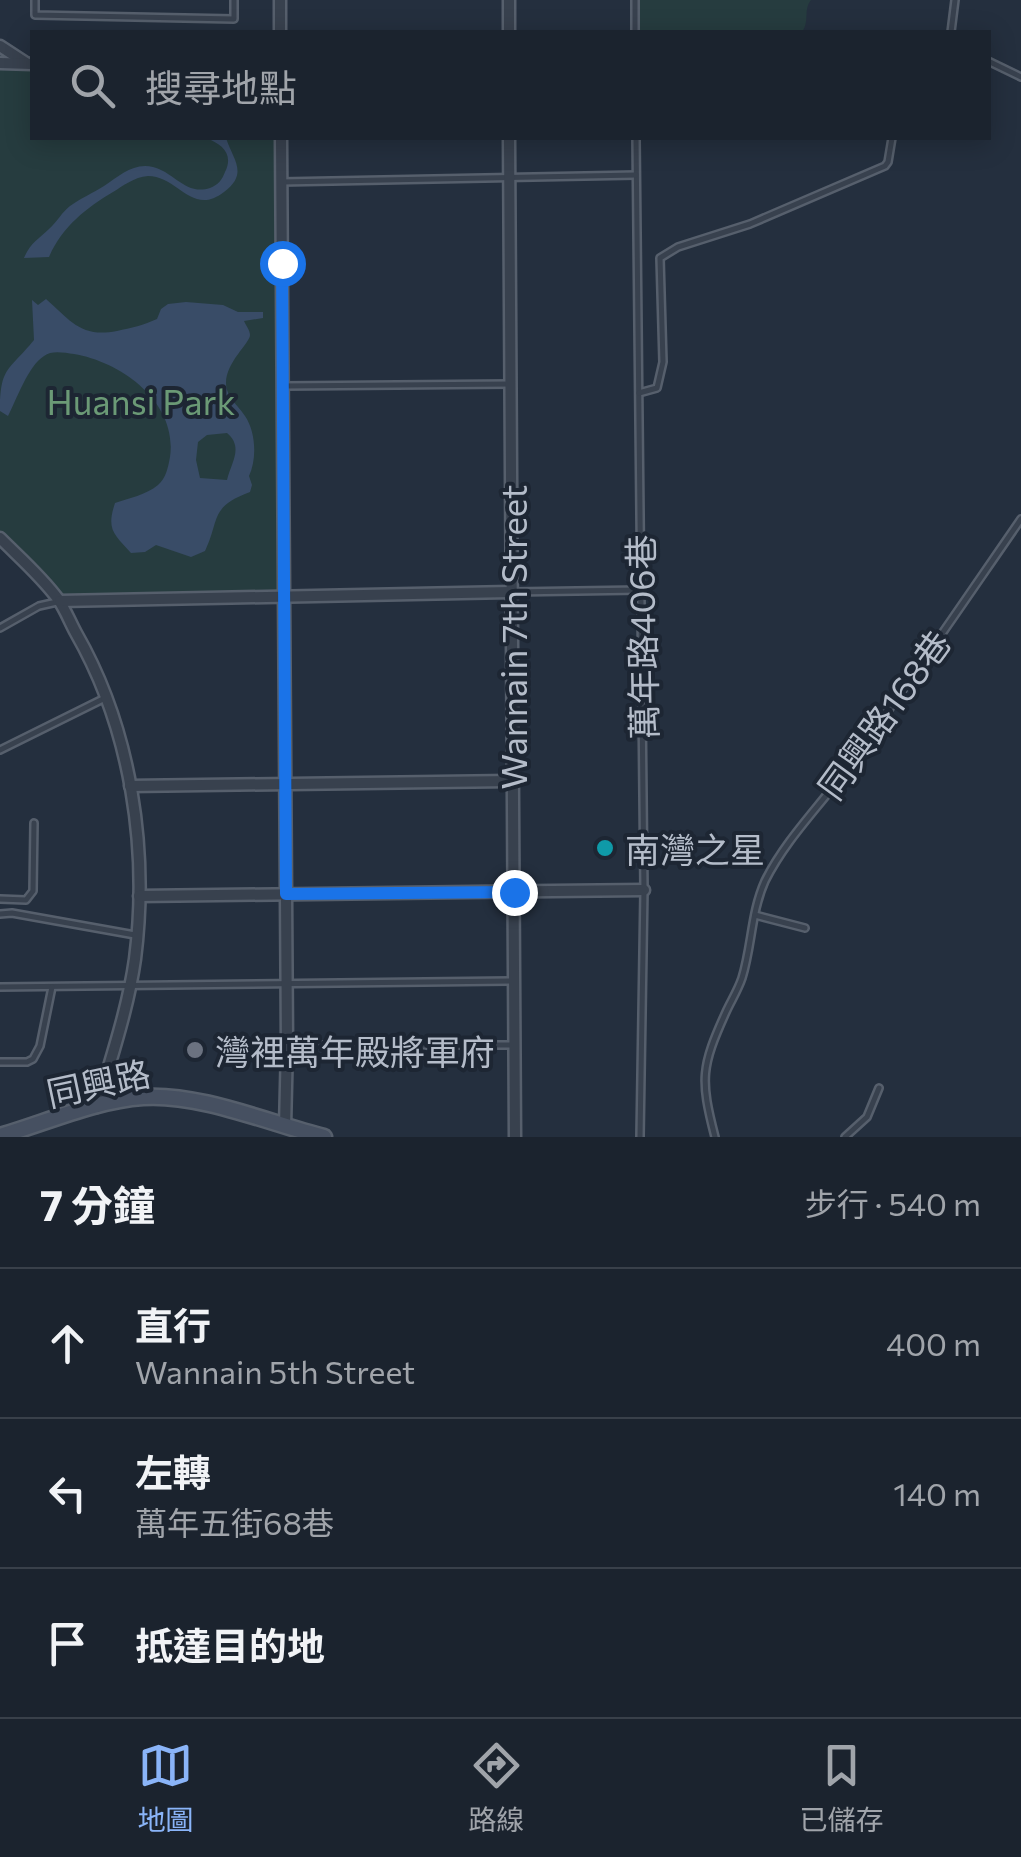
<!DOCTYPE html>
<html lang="zh-TW">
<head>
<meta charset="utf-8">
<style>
  :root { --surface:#1b232e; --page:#282f3a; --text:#f1f3f6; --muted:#a0a4aa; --line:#39404a; --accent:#8ab4f8 }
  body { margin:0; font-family:Commissioner,"Noto Sans TC",sans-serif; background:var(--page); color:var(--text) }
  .stop { position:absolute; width:30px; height:30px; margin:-22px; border:8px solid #1a73e8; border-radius:50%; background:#fff }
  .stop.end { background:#1a73e8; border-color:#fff; box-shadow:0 2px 10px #0008 }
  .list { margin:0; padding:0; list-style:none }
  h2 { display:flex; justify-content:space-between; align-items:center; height:130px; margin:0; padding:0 40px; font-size:42px }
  h2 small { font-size:32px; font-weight:400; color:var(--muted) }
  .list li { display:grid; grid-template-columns:65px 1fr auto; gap:30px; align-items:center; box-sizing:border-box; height:150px; padding:0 40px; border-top:2px solid var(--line) }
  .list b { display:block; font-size:38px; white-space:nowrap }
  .list p { margin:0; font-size:32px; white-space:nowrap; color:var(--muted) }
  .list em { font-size:32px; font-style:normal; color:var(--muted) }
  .icon { flex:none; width:55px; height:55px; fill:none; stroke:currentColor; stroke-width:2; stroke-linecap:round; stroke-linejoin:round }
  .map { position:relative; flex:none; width:1021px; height:1137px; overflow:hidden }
  .search { position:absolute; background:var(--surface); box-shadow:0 5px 25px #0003; left:30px; right:30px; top:30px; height:110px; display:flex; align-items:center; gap:25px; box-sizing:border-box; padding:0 35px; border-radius:0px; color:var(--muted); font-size:38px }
  .sheet { height:580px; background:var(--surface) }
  nav { display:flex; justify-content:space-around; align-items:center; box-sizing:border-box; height:140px; border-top:2px solid var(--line); background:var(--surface); font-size:28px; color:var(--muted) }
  nav a { display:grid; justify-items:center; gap:5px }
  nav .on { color:var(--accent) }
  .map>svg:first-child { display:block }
</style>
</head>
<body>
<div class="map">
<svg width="1021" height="1137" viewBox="0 0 1021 1137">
  <rect width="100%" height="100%" fill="#242f3e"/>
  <g fill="#263c3f">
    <path d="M640,0H811C803,10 810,21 802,32H639Z"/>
    <path d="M0,63L32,64V138H281L284,597L60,601L0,538Z"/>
  </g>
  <g fill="#394c67" fill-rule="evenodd">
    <path d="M206,138H226C233,160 249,173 224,192C192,217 178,176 148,176C134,177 123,186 113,192C86,208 62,227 49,257L24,258C30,243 39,239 49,229C57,222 62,212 70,206C81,198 93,193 104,186C119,176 134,162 153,167C174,172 186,196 210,188C218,185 222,180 225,172C234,154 222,144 206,138Z"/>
    <path d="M46,299C71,321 81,338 117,331C131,328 144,325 157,319L161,309L168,304L186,302L223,305L238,312H263V318L244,321C246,326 250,330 250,335C250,343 226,362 226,383C226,397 238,405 245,416C256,432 257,459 249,476L252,485L250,492C209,507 220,520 205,551L191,557L156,545L145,552L131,553C114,534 106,530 115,503C129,498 146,495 158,485C166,478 168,468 170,457C178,403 122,362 74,354C64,353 52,350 44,356C28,366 17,399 8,416L0,411C0,366 9,371 34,340L32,300L38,305ZM227,433C244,447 231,463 227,480L200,478L196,460L198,442L207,435Z"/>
  </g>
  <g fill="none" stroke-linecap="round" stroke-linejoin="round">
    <g stroke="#565f6c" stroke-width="10">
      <g id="lane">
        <path d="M35,0V15L234,19V0"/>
        <path d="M635,0V32"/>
        <path d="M951,32L955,0"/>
        <path d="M988,61L1021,77"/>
        <path d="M636,138L644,890L640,1137"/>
        <path d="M281,182L636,175"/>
        <path d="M283,386L510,384"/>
        <path d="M639,393L657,388L663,362L660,258L678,247L750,224L885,166L888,162L892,138"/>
        <path d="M513,592L640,590"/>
        <path d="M0,628L39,606L57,602"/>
        <path d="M0,750L105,698"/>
        <path d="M0,899L26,900L33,891L34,823"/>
        <path d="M0,914L12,913L135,935"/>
        <path d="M755,915L805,928"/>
        <path d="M0,987L514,981"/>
        <path d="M287,1045H514"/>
        <path d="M0,1062H27L33,1059L40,1046L52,987"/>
        <path d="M715,1137C700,1079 701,1067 726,1012C731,1001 738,990 742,978C752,946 751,912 765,881C786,839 819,807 846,770C906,687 963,603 1021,519"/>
        <path d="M845,1137L867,1117L879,1088"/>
      </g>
    </g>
    <g stroke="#565f6c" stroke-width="15">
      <g id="street">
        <path d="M280,0V32"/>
        <path d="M509,0V32"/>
        <path d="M0,46L26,63"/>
        <path d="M0,63L32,64"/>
        <path d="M281,138L287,1045L285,1127"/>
        <path d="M509,138L515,1137"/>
        <path d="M0,538C20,558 41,576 58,599C65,609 70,622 76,633C131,729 149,849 135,959C128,1009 111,1058 97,1107"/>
        <path d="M60,601L512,592"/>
        <path d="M130,786L513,781"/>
        <path d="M139,896L644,890"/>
      </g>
    </g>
    <g stroke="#565f6c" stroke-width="19">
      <path id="secondary" d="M0,1136C45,1123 96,1100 143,1097C199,1093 269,1123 324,1137"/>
    </g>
    <use href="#lane" stroke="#38414e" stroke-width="5"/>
    <use href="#street" stroke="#38414e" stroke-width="10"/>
    <use href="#secondary" stroke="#465061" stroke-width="14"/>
  </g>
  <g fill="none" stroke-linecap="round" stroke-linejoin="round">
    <path stroke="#1a73e8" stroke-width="12" d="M282,263L286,894L514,892"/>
  </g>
  <circle fill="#0f9aa8" stroke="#1d2633" stroke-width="4" cx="605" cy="848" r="10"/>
  <circle fill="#6b7280" stroke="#1d2633" stroke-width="4" cx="195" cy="1050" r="10"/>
  <g text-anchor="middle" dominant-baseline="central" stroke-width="8" stroke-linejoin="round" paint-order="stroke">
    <g font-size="35" fill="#6b9a76" stroke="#1d2633">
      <text x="141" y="400">Huansi Park</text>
    </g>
    <g font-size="35" fill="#b4bcc9" stroke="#1d2633">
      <text transform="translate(512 637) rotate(-90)">Wannain 7th Street</text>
      <text transform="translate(641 637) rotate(-91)">萬年路406巷</text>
      <text transform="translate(883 714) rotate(-54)">同興路168巷</text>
      <text transform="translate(98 1082) rotate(-12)">同興路</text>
    </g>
    <g font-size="35" fill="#b4bcc9" stroke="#1d2633" text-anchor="start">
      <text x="625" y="848">南灣之星</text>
      <text x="215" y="1050">灣裡萬年殿將軍府</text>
    </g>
  </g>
</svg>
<div class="stop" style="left:282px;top:263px"></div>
<div class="stop end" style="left:514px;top:892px"></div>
<div class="search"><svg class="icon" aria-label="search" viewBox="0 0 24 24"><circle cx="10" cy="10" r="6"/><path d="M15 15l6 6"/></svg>搜尋地點</div>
</div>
<section class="sheet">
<h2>7 分鐘<small>步行 · 540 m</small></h2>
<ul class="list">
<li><svg class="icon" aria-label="ahead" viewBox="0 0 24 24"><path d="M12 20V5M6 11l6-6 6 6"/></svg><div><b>直行</b><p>Wannain 5th Street</p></div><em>400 m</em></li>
<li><svg class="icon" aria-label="left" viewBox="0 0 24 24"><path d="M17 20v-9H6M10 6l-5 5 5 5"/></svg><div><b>左轉</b><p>萬年五街68巷</p></div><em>140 m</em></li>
<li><svg class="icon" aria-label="arrive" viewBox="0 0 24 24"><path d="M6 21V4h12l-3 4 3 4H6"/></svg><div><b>抵達目的地</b></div></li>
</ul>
</section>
<nav>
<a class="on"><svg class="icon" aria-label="map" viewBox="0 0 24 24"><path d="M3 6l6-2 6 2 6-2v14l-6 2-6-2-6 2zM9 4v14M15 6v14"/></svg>地圖</a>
<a><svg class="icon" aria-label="directions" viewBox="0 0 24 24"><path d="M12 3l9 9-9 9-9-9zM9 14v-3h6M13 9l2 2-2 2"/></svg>路線</a>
<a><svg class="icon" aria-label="saved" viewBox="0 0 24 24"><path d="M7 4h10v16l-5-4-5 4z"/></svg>已儲存</a>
</nav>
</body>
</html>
